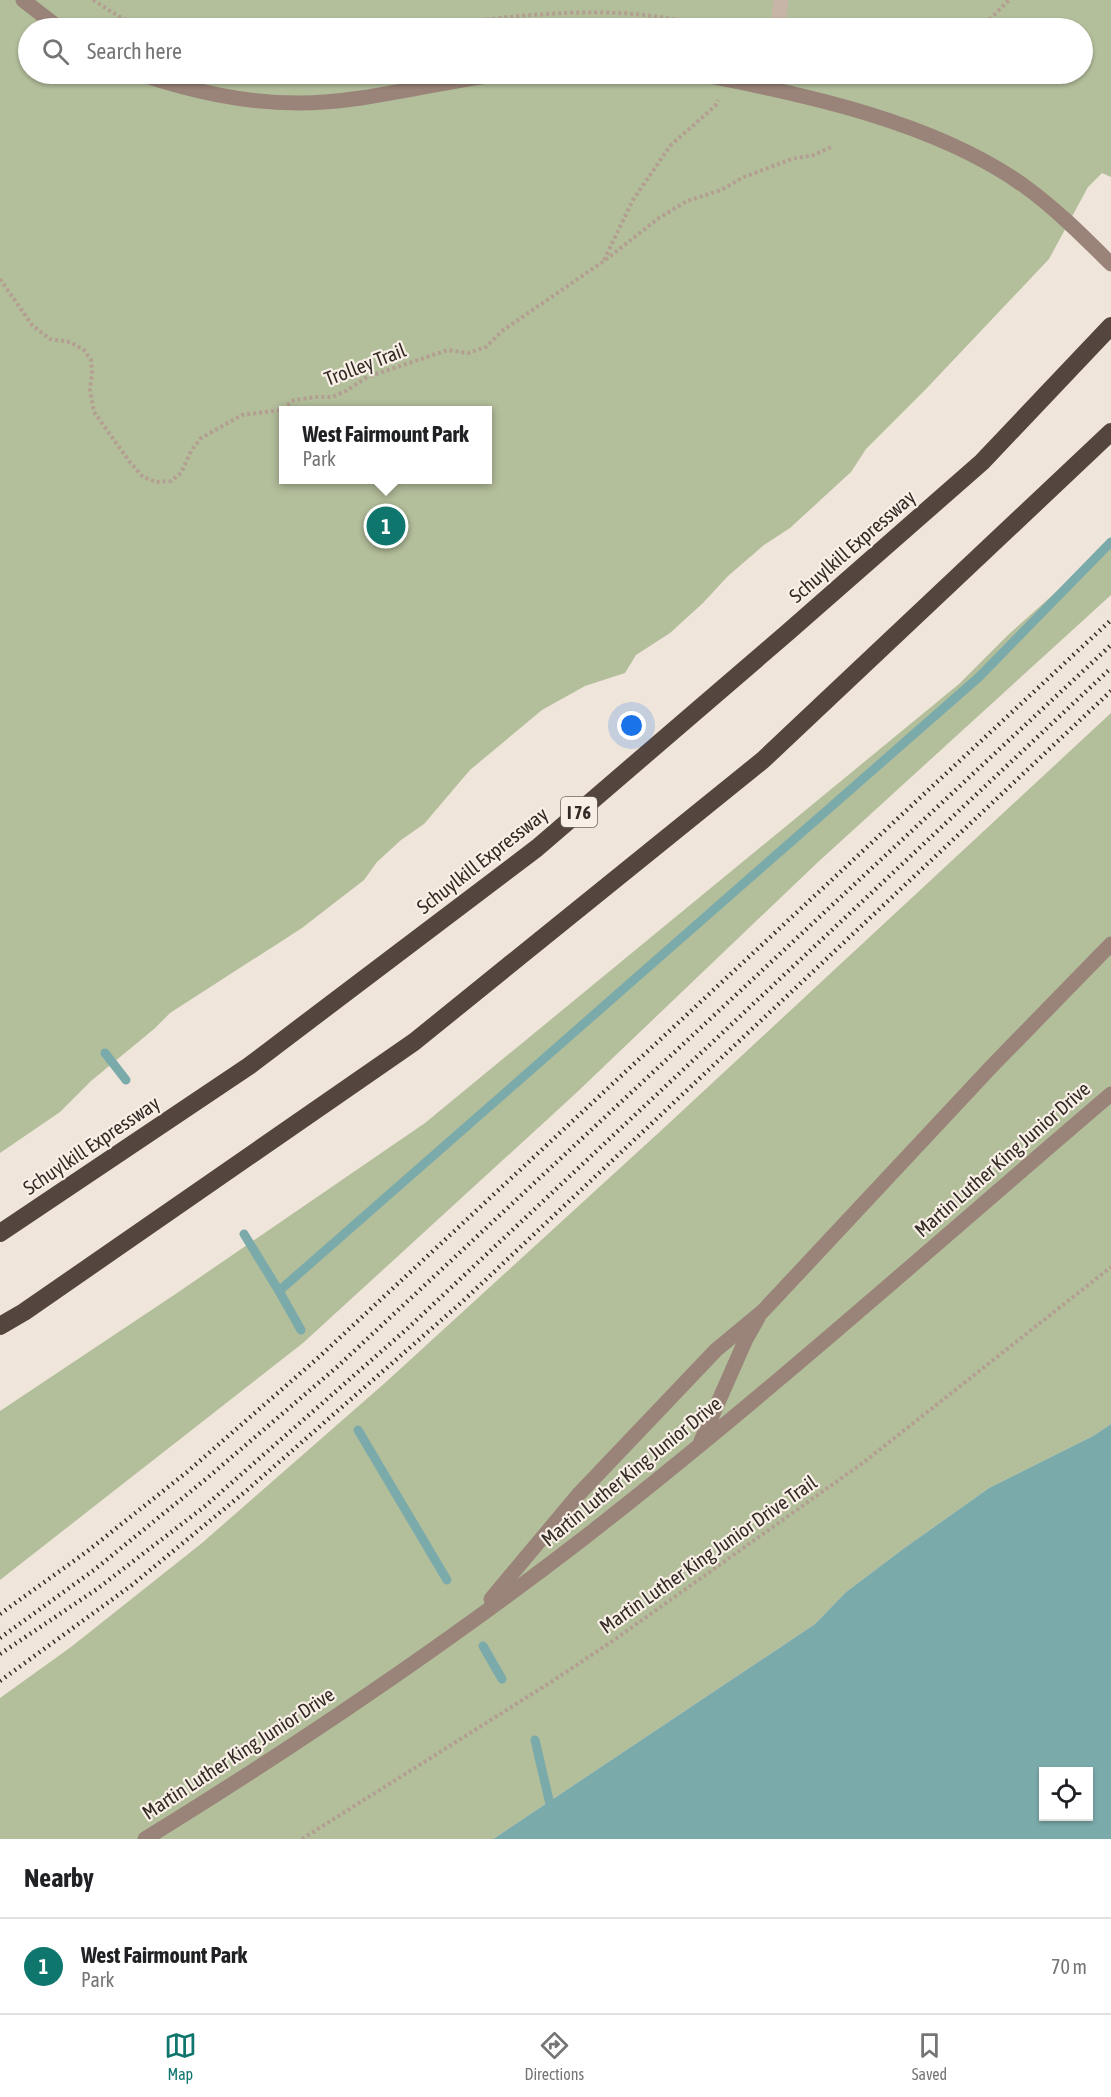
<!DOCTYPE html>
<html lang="en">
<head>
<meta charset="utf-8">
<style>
  :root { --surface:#fff; --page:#f2f2f2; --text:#202124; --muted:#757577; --line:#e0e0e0; --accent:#0f766e }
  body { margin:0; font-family:"Asap Condensed",sans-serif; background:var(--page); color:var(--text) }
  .controls { position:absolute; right:18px; bottom:18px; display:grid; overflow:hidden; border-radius:0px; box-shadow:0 2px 4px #0004 }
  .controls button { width:54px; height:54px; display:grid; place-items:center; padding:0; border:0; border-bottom:2px solid var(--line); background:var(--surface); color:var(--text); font:30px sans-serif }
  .you { position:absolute; left:632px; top:726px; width:21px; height:21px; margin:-15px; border:4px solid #fff; border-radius:50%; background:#1a73e8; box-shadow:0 0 0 9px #1a73e833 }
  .badge { display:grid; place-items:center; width:39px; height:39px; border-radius:50%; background:var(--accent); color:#fff; font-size:20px; font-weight:700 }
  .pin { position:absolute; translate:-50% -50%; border:3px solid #fff; box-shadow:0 2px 6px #0006 }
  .popup { position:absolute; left:279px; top:406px; width:213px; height:78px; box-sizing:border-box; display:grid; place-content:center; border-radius:0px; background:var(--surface); filter:drop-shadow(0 2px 4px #0005); font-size:20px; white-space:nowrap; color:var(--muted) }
  .popup b { font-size:22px; color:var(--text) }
  .popup::after { content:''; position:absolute; left:50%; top:100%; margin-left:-12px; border:12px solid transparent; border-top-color:var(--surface) }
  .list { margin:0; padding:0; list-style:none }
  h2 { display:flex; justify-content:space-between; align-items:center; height:78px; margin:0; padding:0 24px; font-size:26px }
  h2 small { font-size:20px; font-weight:400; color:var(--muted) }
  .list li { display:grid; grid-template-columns:39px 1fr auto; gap:18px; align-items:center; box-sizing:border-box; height:96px; padding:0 24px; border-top:2px solid var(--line) }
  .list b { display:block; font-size:22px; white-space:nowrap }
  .list p { margin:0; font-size:20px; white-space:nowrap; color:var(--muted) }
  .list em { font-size:20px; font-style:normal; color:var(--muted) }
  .icon { flex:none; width:33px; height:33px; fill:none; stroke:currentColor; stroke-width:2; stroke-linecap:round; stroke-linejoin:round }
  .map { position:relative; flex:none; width:1111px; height:1839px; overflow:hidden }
  .search { position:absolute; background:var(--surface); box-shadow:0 2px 4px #0004; left:18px; right:18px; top:18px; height:66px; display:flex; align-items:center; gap:15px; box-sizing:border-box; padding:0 21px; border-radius:33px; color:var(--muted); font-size:22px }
  .sheet { height:174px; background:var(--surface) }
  nav { display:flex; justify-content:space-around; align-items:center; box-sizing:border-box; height:84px; border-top:2px solid var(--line); background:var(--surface); font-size:16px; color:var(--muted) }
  nav a { display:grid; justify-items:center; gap:3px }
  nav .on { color:var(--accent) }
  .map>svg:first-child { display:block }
</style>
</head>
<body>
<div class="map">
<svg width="1111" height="1839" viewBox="0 0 1111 1839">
  <rect width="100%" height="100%" fill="#f0e5da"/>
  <g fill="#b3be9b" fill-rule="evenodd">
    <path d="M0,0H1111V177L1102,173L1088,187L1049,259L926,389L866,449L851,472L790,528L764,545L728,576L703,603L670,633L636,655L625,673L585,686L542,710L470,770L424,824L401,840L377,862L364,880L302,928L170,1013L154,1029L91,1081L60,1112L0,1153ZM28,28H1082V74H28ZM284,410H488V480H284Z"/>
    <path d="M1111,543V595L817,863L574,1095L303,1343L0,1580V1411L177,1293L425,1123L959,684L1008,635Z"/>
    <path d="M1111,713V1424L1093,1436L989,1488L903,1549L846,1592L815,1624L493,1839H0V1698L71,1647L202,1543L386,1382L666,1126Z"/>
  </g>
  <path fill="#7baaab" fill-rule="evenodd" d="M1111,1424V1839H493L815,1624L846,1592L903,1549L989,1488L1093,1436ZM1044,1772H1088V1816H1044Z"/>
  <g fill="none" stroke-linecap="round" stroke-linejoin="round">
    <g stroke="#7baaab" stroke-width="9">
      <path d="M105,1053L126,1080"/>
      <path d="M244,1234L279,1291"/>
      <path d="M301,1330L279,1291L979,677L1111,542"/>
      <path d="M358,1430L447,1580"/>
      <path d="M483,1646L502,1679"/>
      <path d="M535,1740L552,1813"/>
    </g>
    <g stroke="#b39f92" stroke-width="4" stroke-dasharray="3 3" stroke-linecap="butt">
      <path d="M93,0L120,17L148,28"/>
      <path d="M421,28C508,16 623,0 708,28"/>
      <path d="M981,28L1009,0"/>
      <path d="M604,260L633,200L670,146L715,106L718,100"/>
      <path d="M0,279L32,325L50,339L70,342L84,350L91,360L92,373L90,390L94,412L129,461L143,477L156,482L171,481L181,473L191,451L201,438L242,415L281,410L294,400L316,397H332L346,391L367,377L448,350L468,353L486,347L502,331L604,261L659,218L687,201L721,190L744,177L792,159L814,155L833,146"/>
      <path d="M302,1839L551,1682L614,1640L864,1462L1111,1267"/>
    </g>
    <g stroke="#c7b5a7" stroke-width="15">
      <path d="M778,28L781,0"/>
      <path d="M769,88L772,74"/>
    </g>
    <g stroke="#9a8479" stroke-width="15">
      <path d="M23,0L59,28"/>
      <path d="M140,74C192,91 243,103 298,103C366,103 434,82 502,74"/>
      <path d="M698,74C804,94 934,122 1023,185C1055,208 1083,236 1111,264"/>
      <path d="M701,1441L746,1339L758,1318"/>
      <path d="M491,1599L578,1495L716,1350L763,1311L992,1066L1111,944"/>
      <path d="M145,1839C294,1747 441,1648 580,1541C763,1399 935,1244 1111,1094"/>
    </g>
    <g stroke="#54453f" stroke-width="18">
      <path d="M0,1233L249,1066L537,848L787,633L982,462L1111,326"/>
      <path d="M0,1326L24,1312L414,1042L763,760L1111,432"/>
    </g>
    <g stroke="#342b27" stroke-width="4.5" stroke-dasharray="1.5 4.5" stroke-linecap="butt">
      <path d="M0,1614L85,1553L187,1472L319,1357L1111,620"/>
      <path d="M0,1638L94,1570L206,1479L337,1367L1111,645"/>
      <path d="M0,1654L97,1589L204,1507L408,1328L1111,668"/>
      <path d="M0,1681L132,1585L246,1491L462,1302L1111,691"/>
    </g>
  </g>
  <g text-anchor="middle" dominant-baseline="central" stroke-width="4.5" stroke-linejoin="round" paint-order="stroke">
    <rect fill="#f8efe6" stroke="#6f6660" stroke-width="1.5" x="561" y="797" width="36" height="30" rx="4.5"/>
    <g font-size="18" font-weight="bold" fill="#342b27">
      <text x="579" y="812">I 76</text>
    </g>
    <g font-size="20" fill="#342b27" stroke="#f8efe6">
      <text transform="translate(365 364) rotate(-21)">Trolley Trail</text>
      <text transform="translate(852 546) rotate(-41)">Schuylkill Expressway</text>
      <text transform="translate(482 860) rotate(-38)">Schuylkill Expressway</text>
      <text transform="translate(91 1145) rotate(-34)">Schuylkill Expressway</text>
      <text transform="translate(1002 1159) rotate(-41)">Martin Luther King Junior Drive</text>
      <text transform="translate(631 1471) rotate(-39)">Martin Luther King Junior Drive</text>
      <text transform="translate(708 1554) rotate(-35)">Martin Luther King Junior Drive Trail</text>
      <text transform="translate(238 1753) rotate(-33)">Martin Luther King Junior Drive</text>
    </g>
  </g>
</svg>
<div class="controls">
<button><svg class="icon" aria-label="locate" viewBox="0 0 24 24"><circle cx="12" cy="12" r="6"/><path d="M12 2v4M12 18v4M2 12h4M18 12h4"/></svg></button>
</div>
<div class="you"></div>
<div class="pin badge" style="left:386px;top:526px">1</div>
<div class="popup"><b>West Fairmount Park</b>Park</div>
<div class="search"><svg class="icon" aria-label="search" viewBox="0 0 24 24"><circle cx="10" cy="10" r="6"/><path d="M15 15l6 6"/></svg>Search here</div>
</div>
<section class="sheet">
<h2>Nearby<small></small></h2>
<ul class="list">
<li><span class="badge">1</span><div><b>West Fairmount Park</b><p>Park</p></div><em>70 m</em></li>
</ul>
</section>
<nav>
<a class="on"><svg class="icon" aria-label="map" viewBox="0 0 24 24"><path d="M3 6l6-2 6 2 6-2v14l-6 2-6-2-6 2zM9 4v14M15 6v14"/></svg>Map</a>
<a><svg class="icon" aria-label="directions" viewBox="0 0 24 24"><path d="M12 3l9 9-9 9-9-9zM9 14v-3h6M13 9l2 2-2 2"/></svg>Directions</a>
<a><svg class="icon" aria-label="saved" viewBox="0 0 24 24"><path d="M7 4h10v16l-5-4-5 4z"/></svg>Saved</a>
</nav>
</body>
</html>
